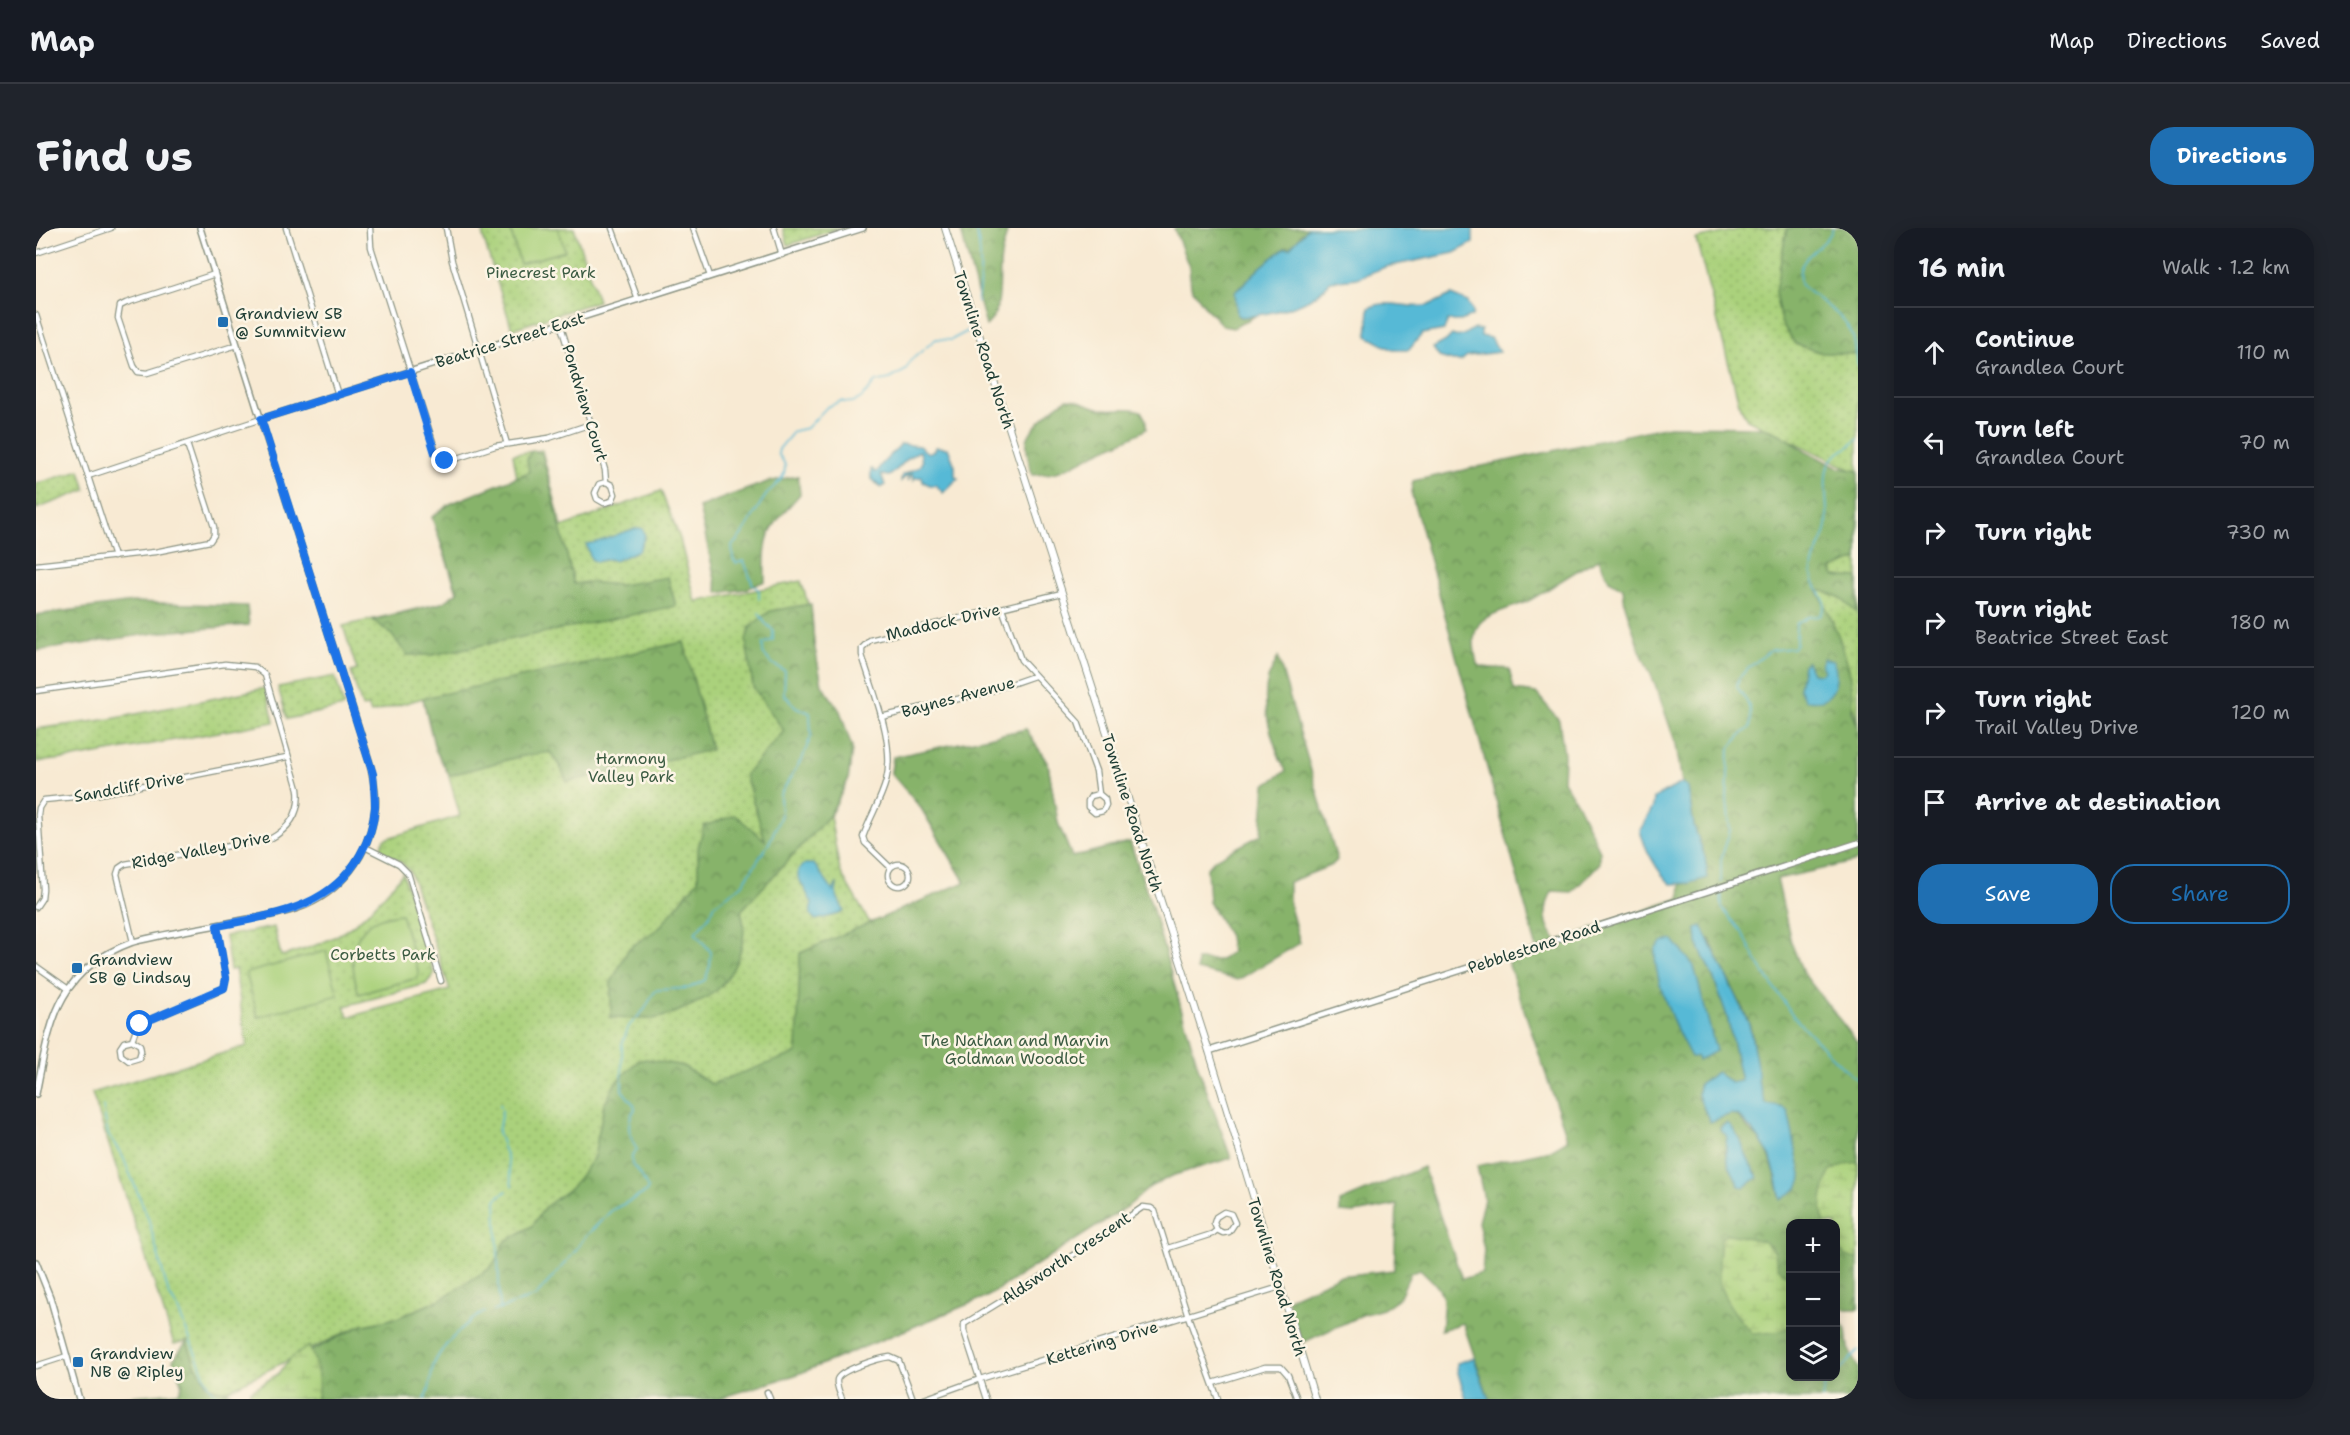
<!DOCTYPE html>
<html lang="en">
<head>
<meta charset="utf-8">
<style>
  :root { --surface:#171b24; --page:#20242c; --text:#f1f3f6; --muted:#9ea1a6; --line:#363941; --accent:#1f6fb2 }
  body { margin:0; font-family:"Shantell Sans",sans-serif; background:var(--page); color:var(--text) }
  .controls { position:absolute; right:18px; bottom:18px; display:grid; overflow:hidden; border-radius:12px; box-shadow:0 3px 15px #0003 }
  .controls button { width:54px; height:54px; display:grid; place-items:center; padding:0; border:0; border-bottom:2px solid var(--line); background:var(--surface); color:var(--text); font:30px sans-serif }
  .stop { position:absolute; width:18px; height:18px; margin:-14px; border:4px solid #1a73e8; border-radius:50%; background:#fff }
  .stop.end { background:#1a73e8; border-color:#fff; box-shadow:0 2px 6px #0008 }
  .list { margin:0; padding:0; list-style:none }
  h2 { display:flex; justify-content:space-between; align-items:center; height:78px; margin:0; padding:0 24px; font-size:26px }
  h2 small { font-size:20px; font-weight:400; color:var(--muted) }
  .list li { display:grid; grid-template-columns:39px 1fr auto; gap:18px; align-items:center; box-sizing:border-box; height:90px; padding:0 24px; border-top:2px solid var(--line) }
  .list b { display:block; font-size:22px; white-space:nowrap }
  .list p { margin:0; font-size:20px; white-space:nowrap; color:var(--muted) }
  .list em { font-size:20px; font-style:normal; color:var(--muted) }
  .actions { display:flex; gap:12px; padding:18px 24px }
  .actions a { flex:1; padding:14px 0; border:2px solid var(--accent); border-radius:24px; text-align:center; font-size:21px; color:var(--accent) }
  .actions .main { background:var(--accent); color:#fff }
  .icon { flex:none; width:33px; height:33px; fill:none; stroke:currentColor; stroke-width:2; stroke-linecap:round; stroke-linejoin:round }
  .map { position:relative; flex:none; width:1822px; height:1171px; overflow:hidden; border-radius:24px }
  header { display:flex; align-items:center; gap:36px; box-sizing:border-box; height:84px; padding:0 30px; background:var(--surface); border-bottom:2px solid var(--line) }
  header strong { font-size:28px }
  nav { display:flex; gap:33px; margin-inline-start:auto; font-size:21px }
  .intro { display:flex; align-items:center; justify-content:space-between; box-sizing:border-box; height:144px; padding:0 36px }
  h1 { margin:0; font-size:42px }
  .button { padding:15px 27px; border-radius:24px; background:var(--accent); color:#fff; font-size:21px; font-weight:700 }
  main { display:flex; gap:36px; padding:0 36px }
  aside { flex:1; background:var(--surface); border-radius:24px; box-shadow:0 3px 15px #0003 }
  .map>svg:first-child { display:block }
</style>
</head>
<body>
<header>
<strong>Map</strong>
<nav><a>Map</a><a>Directions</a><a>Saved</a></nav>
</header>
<div class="intro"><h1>Find us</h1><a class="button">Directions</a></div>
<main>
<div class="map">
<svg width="1822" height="1171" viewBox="0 0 1822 1171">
  <defs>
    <pattern id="grass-dots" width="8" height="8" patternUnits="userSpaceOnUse" patternTransform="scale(1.5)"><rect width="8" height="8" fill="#aad17b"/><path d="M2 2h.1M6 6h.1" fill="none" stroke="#92b46b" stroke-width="1.8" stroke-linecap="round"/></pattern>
    <pattern id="forest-crowns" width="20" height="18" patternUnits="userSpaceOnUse" patternTransform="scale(1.5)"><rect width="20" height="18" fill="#87b36b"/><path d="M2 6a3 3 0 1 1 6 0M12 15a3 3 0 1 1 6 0" fill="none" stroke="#6e9359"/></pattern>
    <pattern id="wetland-marsh" width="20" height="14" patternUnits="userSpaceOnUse" patternTransform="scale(1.5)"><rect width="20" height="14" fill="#aad17b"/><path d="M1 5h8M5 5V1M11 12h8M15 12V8" fill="none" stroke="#92b46b"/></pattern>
  </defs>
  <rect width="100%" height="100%" fill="#fcf5e5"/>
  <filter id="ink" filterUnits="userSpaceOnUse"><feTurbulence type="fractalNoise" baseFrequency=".0167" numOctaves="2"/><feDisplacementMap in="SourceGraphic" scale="12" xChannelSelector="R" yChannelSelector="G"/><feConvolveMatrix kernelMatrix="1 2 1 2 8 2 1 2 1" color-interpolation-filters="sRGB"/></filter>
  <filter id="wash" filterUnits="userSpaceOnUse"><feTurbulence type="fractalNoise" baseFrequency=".008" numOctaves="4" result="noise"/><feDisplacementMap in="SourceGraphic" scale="24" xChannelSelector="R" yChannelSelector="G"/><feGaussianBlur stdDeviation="1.35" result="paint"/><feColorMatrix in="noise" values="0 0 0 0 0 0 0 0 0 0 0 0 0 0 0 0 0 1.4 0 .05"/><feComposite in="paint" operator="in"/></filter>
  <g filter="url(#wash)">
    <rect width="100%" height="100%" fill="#f8ead3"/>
    <g fill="url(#grass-dots)" stroke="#648758" stroke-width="1.5">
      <path d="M448,0H538L562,73L476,101L447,9Z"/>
      <path d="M747,0H804L752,17Z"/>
      <path d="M1709,0H1757L1822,17V245L1711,191L1704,179L1660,11Z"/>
      <path d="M506,222L526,299L625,263L643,308L660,374L765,353L776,388L778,416L786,457L804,483L816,520L812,552L794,588L804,643L834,695L929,654L885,580L855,545L857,529L990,501L1012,536L1022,595L1036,629L1094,614L1115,676L1162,839L1195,930L1138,947L1115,958L1091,979L952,1068L762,1146L681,1171L403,1072L361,1090L324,1098L308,1105L189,1163L173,1160L159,1136L151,1113L138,1116L56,865L211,818L199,741L194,742L189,708L238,699L245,728C309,712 326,694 367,645L398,746L390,756L309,778L312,789L414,762L374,643L363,632L344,623L348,611L424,588L412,545L399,521L387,470L335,485L332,478L326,479L315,444L321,442L307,398L406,375L421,364L396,289L414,276L481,249L477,226Z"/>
      <path d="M44,242L50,262L0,281V256Z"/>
      <path d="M1822,283V496L1780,361Z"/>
      <path d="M299,448L308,479L251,491L242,459Z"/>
      <path d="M230,460L238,494L38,530L0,534V501L75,491Z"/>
    </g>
    <g fill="url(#forest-crowns)" stroke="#537850" stroke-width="1.5" fill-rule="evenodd">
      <path d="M924,0H972C970,9 967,19 965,28C961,51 969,81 950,98Z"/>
      <path d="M1138,0H1272L1254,20H1249L1226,38L1199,64L1205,89L1219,88L1197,100L1187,98L1170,80L1155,59L1153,39Z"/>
      <path d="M1751,0H1822V126L1786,125L1759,116L1745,94L1739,64Z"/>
      <path d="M1031,171C1045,170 1054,180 1067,181C1082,183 1090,178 1105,183L1110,192V201C1095,211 1078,216 1062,224C1035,237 1029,246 996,247C994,237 989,224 991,213C993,200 1019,178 1031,171Z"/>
      <path d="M1633,198L1725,199L1744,206L1770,223L1800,239L1822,243V331L1796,341L1798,348L1822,350L1820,384L1803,369L1781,361C1798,394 1822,447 1816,483L1822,499V633L1741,651L1755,714L1767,745L1822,815V1081H1804L1803,1091L1810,1102L1812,1120L1822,1140V1171H1453L1427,1095L1405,1102C1409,1066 1411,1066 1384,1041L1375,1044L1363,1070L1347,1081L1326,1087L1266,1115L1251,1071L1303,1048L1358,1042L1361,977L1319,985L1304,984V974L1387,939L1426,1051L1446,1045L1448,1021L1442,994L1448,971L1441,938L1515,922L1532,912L1471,731L1501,721L1375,264L1377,253ZM1563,331L1573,352L1587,360L1589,377L1603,420L1619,456L1640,516L1646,555L1652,561L1658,598L1669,629L1654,655L1645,656L1644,670L1521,713C1507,696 1507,682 1516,663L1536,664L1564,635V623L1541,575L1527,553L1528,527L1523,492L1500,465L1478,462L1473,441C1463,439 1448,442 1441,436C1438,422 1434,402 1447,392C1458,383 1481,379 1494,372C1518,359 1538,342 1563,331ZM1674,711C1684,740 1702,766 1713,795C1719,814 1718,835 1722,854C1724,861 1727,869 1730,876L1748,880L1745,972C1739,951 1738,928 1723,911C1720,907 1715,905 1712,901C1706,894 1704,888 1695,885L1674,894L1662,867L1663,856L1681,844L1695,855L1705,853L1691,788L1678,751L1661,715ZM1691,908L1708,921L1713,936L1721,945L1703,958L1689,924ZM1754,996H1800V1148H1754Z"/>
      <path d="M496,222L506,225L538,356L551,354L584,357L632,349L640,378L396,427H371L355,406L337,392L406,375L422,364L396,289L414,276L493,244L491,231Z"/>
      <path d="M762,248L764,266C732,303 727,304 729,353L710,361L682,365L663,279L731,254Z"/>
      <path d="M97,374L211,378L213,397L126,404L0,423V387Z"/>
      <path d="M775,376L778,416L786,457L804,483L816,520L812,552L793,588L705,683C713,709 702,739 684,759C673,771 633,789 617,791C604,792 589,790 575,790V755L593,720L623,700L662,652V620L668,598L699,587L729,612L709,547L748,503L717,459L710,412L714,399L734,383Z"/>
      <path d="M648,414L675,522L531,554L524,538L514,524L482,529L415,547L412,545L399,521L387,470Z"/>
      <path d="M1242,429L1301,632L1296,637L1253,654V675L1264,715L1202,752L1161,742V732H1185L1195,724L1193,708L1173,674L1171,640L1179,631L1225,607L1229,557L1250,543C1238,520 1224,478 1232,451C1235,443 1239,436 1242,429Z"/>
      <path d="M990,501L1012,536L1022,595L1036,629L1094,614L1115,676L1162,839L1195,930L1138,947L1115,958L1091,979L952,1068L762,1146L681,1171H266L275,1123L324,1098L361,1090L403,1072L453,1041L462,1030L468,1014L496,998L509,979L536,959L558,929L568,877L580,854L602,833L610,831L647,838L675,856L761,825L764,725L929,654L885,580L855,545L857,529Z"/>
      <path d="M151,1113L159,1136L173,1159L189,1163L209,1171H61L143,1164L146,1157L137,1132Z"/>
    </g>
    <g fill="url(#wetland-marsh)" stroke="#648758" stroke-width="1.5">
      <path d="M1822,934V1031C1798,1028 1800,1015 1800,996L1789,995C1781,977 1788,962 1794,944L1810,936Z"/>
      <path d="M1693,1006L1727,1013L1739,1024L1742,1040L1754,1050V1100L1740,1104L1718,1106C1705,1095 1684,1068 1683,1051C1682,1038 1684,1023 1685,1009Z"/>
      <path d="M273,1118C280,1134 286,1154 280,1171H214V1163L242,1146L255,1130Z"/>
    </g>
    <g fill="#aad17b" stroke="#648758" stroke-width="1.5">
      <path d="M474,0H522L529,23L484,36Z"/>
      <path d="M365,686L383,746L381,750L323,766C310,726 316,690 365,686Z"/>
      <path d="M290,723L302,767L222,789L210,745Z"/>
    </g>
    <g fill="#57b9d6" stroke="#3b7b85" stroke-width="1.5">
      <path d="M1272,0H1437V15L1418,25L1349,39L1321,50L1294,53C1280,77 1230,87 1205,89L1201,87L1199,64L1226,38L1249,20H1254Z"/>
      <path d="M1415,67L1432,74L1437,84L1436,88L1425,93H1412L1408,102L1386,106L1373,122H1357L1331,108L1333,80C1351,70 1370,81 1389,78C1397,77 1407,70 1415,67Z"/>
      <path d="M1436,101L1445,102V108L1454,110L1464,124L1431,128L1425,133H1417L1403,129L1397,120L1410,113L1416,107C1424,111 1429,106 1436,101Z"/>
      <path d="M865,216L883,218L892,225L899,222L900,219L912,220L919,238V248L922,250L907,265L900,257L896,258L887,254L886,249L878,250L877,254L876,244L872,253V246L865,253L866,247L883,239L886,234L884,223C871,227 864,241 853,248L845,247L849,257L845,260L835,250V241H837L838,244L842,243L844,238Z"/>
      <path d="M604,300L607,301L609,308L603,322L579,333L573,331L560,334L555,331L550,316C570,314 583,303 604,300Z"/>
      <path d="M1787,430L1797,433C1802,444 1802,462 1790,470C1784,474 1775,472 1769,472L1763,460L1767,437L1771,434L1776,445L1784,446L1788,443L1785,436Z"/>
      <path d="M1646,555L1652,560L1658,598L1669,629L1672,650L1654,655L1635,656C1621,644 1608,619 1604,602L1617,579L1618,570Z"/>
      <path d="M769,636H778L797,663L801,655L800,666L808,683L803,686L780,692C773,687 774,683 776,675L762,649V642Z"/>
      <path d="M1666,698L1713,796L1722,843V853L1730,876L1748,880L1752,883L1766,951L1762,960L1745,972L1741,951L1734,927L1723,910L1703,888L1695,886L1674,894L1662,867L1663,856L1681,844L1695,855L1705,853L1691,788L1678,751L1661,715L1660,700Z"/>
      <path d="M1637,712L1658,738L1680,823L1662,833L1661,829H1655C1639,800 1618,754 1619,721L1626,714Z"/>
      <path d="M1691,895C1703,903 1707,921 1713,933C1715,940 1720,943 1722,950L1708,959L1703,958C1694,936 1687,934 1691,908L1684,902L1685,899Z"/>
      <path d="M1438,1130L1453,1171H1430C1428,1160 1420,1146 1421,1135Z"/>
    </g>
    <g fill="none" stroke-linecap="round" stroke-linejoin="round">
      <g stroke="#57b9d6" stroke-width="1.5">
        <path d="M939,0C947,24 945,50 941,74"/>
        <path d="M1797,0C1792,17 1769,24 1764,42C1763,46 1764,52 1764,56C1782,74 1808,84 1817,109C1820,118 1820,128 1822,138"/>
        <path d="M723,371V362L717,357L708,333L700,335L697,331L696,318C712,303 718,283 731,266C738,257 749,252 749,239C749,234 745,230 742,226L743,221L758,203L771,200L791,179L805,173C821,179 830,166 839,154L854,151L870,142L874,133L900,111L915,112L934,102"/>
        <path d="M1685,654V631L1694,603L1691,572L1693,521L1705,507L1714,500C1717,482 1712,473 1701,459L1703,450L1712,440L1735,422L1757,420L1760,416V396L1772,389L1784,388C1797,367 1777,365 1776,346C1775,328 1789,315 1791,298C1793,280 1785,249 1794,234C1799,225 1815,219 1822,211"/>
        <path d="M1685,664L1686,680L1706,704L1724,739L1758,789L1807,840L1822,852"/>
        <path d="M464,876L465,879"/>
        <path d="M67,878L72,906L87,929L112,990L133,1067L141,1079L173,1159L185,1171"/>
        <path d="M466,882L462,904L472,933L476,958"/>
        <path d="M464,1082L460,972L463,968L471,963"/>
        <path d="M458,1083L500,1068L537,1026L548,1010L576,982L609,965L612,961L605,947L596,937V928L601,922C593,908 589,895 599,881L598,877L586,862V816L593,798L609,781L617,766L621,762L653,760L669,752L674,738L675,724L659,705L674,687L679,676L706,657L733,615L745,587L744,567L767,529L775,508L774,485L760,479L748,466L749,443L737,436L727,426V416L737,412V402L729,395L723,385"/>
        <path d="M1800,1147L1822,1122"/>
        <path d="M389,1171C395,1161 394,1154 396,1143C399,1124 431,1092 449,1084"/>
        <path d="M1786,1171L1788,1159L1798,1148"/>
      </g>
    </g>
  </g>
  <g filter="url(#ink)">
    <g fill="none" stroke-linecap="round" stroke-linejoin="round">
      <g stroke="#8c9484" stroke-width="7">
        <g id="minor">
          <path d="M250,0L302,167"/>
          <path d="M334,0L335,19L402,230L405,233H413L459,218L513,210L555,196"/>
          <path d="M410,0L416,33L471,216"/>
          <path d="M576,0L602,72"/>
          <path d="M657,0L674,48"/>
          <path d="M738,0L746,27"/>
          <path d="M0,25L75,0"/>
          <path d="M179,46L90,75L84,78L82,90L98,138L102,144L111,145L201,117"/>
          <path d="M0,87L78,329"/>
          <path d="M524,95L569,242L570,254L563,256L559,265L561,271L568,275L576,273L579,266L576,257L570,254"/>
          <path d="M52,248L225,191"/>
          <path d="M0,337L119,324L174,313L178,307V299L151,216"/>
          <path d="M966,380L985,432L1042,494L1060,543L1063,566L1055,568L1052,573V579L1059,585L1067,583L1070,577L1069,571L1063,566"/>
          <path d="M0,463L189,436L219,439L229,447L262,561C265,584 254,600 234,611L89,636L83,640L81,646L97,714"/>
          <path d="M845,489L952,464L998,448"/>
          <path d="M329,619L363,636L372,645L405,753"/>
          <circle cx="863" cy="647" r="11"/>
          <path d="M854,639L829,615L827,609C834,589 845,572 850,553C860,515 837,464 826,427V420L834,412L1026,365"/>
          <path d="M0,679L6,670L7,661L2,587L3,580L8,572L58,567L251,529"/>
          <path d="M0,738L31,760"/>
          <path d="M96,812L104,817L105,823L103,830L93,833L85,827L84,820L88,814L96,812L100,801L108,794L174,767L188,760L190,750L181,698"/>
          <path d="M1132,1020L1176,1006L1181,1002L1187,1005L1193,1004L1199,995L1195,986L1188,984L1180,989L1178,995L1181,1002"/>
          <path d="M0,1138L31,1128"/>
          <path d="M1177,1155L1229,1139H1245L1252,1147L1261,1171"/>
          <path d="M731,1164L734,1171"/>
          <path d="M806,1171C804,1165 800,1158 801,1152C803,1142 844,1130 854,1129L863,1133L877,1171"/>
          <path d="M888,1171L944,1151L1244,1059"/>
          <path d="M950,1171L928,1103V1096L1008,1047L1107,979L1115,980L1119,983L1152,1088L1182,1171"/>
        </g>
      </g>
      <g stroke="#8c9484" stroke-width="8">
        <g id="tertiary">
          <path d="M225,191L827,0"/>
          <path d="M1173,823L1822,615"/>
          <path d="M0,866C14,795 20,742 97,714C135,704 174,699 213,691C229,688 246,686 262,680C305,665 334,626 339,581C341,561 336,541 330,523L164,0"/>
          <path d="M0,1034L14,1069L43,1171"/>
        </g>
      </g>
      <g stroke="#8c9484" stroke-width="8">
        <path id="secondary" d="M909,0L1173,823L1279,1171"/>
      </g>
      <use href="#minor" stroke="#fff" stroke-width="4.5"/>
      <use href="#tertiary" stroke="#fff" stroke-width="5"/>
      <use href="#secondary" stroke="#fff" stroke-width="6"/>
    </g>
  </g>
  <g fill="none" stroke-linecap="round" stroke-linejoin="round" filter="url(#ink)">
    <path stroke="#1a73e8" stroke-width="8" d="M104,796L188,760L190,750L181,698C236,687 294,681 324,627C332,613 338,595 339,579C339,568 338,557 337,546L225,191L374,144L399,225L405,233H409"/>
  </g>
  <g fill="#1f6fb2" stroke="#fcf5e5" stroke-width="2">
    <rect x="181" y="88" width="12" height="12" rx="3"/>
    <rect x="35" y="734" width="12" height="12" rx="3"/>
    <rect x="36" y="1128" width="12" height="12" rx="3"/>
  </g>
  <g text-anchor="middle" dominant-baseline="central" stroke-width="5" stroke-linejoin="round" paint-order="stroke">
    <g font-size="16" fill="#3b5b42" stroke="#fcf5e5">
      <text x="505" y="44">Pinecrest Park</text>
      <text x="595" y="530">Harmony<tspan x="595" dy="18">Valley Park</tspan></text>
      <text x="347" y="726">Corbetts Park</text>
      <text x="979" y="812">The Nathan and Marvin<tspan x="979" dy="18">Goldman Woodlot</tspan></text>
    </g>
    <g font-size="16" fill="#1f3d34" stroke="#fcf5e5" text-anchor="start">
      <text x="199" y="85">Grandview SB<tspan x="199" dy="18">@ Summitview</tspan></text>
      <text x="53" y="731">Grandview<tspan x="53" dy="18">SB @ Lindsay</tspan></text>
      <text x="54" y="1125">Grandview<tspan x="54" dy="18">NB @ Ripley</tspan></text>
    </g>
    <g font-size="16" fill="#1f3d34" stroke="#fcf5e5">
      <text transform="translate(474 112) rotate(-17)">Beatrice Street East</text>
      <text transform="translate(948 122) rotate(72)">Townline Road North</text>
      <text transform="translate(549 175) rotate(73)">Pondview Court</text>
      <text transform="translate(907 394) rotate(-13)">Maddock Drive</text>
      <text transform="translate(922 469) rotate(-15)">Baynes Avenue</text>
      <text transform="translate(93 559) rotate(-10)">Sandcliff Drive</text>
      <text transform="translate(1096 585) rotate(72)">Townline Road North</text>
      <text transform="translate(165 622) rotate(-11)">Ridge Valley Drive</text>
      <text transform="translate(1498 719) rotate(-18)">Pebblestone Road</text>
      <text transform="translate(1030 1030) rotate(-34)">Aldsworth Crescent</text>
      <text transform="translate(1241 1049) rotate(73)">Townline Road North</text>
      <text transform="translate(1066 1115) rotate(-17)">Kettering Drive</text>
    </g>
  </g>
</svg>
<div class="controls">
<button>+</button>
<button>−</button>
<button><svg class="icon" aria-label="layers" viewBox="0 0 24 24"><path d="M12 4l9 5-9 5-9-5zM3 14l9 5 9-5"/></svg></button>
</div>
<div class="stop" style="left:104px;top:796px"></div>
<div class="stop end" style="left:409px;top:233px"></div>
</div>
<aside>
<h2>16 min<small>Walk · 1.2 km</small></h2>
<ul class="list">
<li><svg class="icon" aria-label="ahead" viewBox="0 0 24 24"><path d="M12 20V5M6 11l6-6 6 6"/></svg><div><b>Continue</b><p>Grandlea Court</p></div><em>110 m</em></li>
<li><svg class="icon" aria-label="left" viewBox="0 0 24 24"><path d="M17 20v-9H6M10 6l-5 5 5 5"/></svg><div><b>Turn left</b><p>Grandlea Court</p></div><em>70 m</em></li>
<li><svg class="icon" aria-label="right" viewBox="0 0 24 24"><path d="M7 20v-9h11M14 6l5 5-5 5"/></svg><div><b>Turn right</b></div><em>730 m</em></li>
<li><svg class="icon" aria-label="right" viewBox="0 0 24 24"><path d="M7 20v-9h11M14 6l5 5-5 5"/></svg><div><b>Turn right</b><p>Beatrice Street East</p></div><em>180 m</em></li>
<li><svg class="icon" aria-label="right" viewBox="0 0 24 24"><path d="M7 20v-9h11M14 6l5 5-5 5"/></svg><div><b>Turn right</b><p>Trail Valley Drive</p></div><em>120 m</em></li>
<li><svg class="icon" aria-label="arrive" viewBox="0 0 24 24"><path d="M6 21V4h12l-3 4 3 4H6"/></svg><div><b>Arrive at destination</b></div></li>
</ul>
<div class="actions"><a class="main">Save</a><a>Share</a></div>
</aside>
</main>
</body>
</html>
